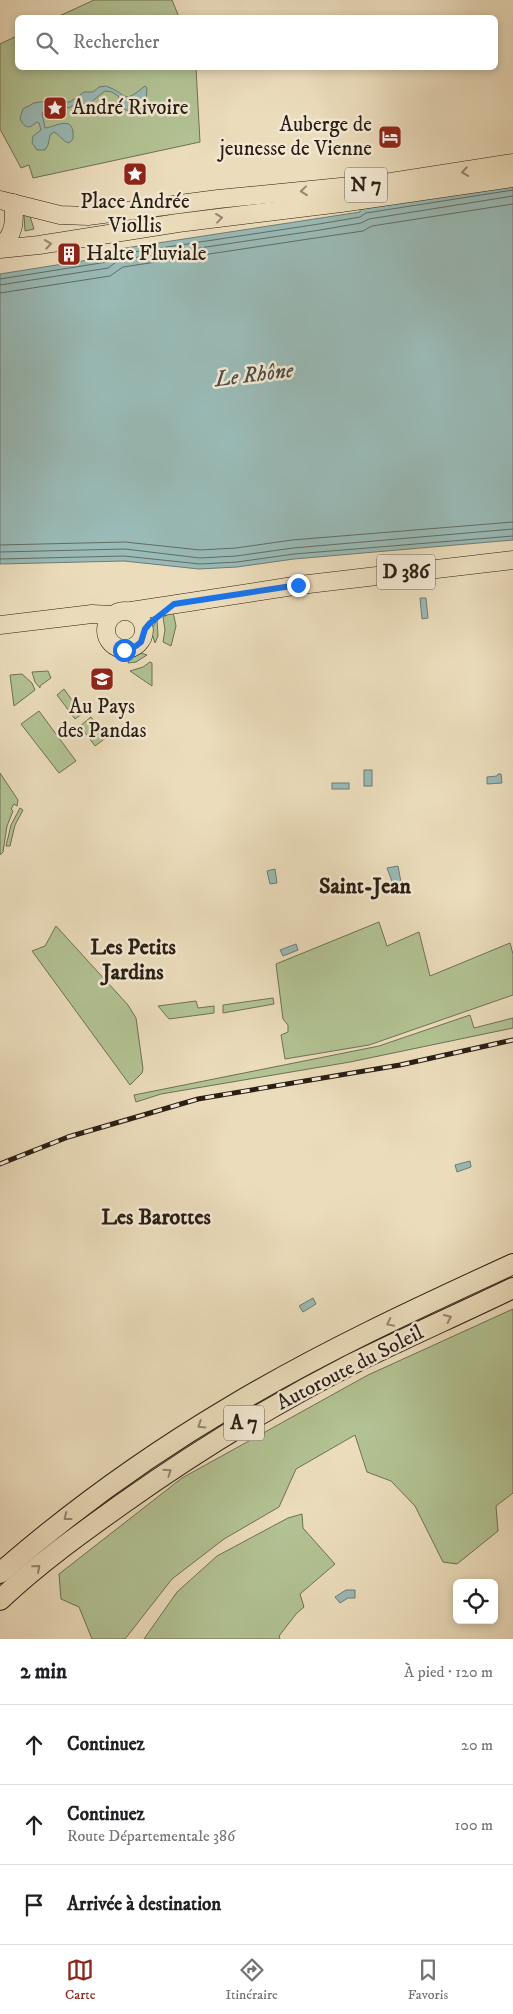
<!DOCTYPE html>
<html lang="fr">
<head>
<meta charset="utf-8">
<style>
  :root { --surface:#fff; --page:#f2f2f2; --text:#202124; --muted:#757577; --line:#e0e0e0; --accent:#8f2418 }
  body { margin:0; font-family:"IM FELL DW Pica",serif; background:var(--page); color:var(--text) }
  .controls { position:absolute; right:15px; bottom:15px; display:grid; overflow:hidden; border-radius:8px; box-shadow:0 2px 8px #0003 }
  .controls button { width:45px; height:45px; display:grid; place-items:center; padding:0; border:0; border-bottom:1px solid var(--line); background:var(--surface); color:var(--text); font:25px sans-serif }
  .stop { position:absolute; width:15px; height:15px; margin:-11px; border:4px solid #1a73e8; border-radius:50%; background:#fff }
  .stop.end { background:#1a73e8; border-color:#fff; box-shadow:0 1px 5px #0008 }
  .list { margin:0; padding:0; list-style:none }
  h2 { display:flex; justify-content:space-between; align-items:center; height:65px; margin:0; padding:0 20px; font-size:21px }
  h2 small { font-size:16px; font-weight:400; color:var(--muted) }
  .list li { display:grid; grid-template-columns:32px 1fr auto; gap:15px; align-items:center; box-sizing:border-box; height:80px; padding:0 20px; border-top:1px solid var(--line) }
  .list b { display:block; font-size:19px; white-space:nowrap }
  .list p { margin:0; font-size:16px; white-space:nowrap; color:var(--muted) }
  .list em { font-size:16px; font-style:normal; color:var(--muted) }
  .icon { flex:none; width:28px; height:28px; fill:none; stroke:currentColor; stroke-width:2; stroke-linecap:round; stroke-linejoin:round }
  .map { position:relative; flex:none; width:513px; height:1639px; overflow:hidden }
  .search { position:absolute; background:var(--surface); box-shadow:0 2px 8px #0003; left:15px; right:15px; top:15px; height:55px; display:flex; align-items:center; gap:12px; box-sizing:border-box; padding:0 18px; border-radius:8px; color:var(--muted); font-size:19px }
  .sheet { height:305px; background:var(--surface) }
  nav { display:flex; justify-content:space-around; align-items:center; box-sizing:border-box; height:70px; border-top:1px solid var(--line); background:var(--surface); font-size:14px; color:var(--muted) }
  nav a { display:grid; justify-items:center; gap:2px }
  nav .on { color:var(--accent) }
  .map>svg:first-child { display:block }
</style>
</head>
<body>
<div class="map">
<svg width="513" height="1639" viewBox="0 0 513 1639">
  <rect width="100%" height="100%" fill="#ebdcbb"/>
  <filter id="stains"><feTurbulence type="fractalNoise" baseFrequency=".004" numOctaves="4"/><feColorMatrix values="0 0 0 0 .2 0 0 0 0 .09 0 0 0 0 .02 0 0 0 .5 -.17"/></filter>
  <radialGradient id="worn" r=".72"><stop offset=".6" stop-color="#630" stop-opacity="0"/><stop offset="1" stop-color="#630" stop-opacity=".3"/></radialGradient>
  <g fill="#b2c293" stroke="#6e7054">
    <path d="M94,0H172L179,17H57Z"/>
    <path d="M17,36L18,68H196L200,142L33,178L29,165L21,168L0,129V44Z"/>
    <path d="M29,213L34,229L25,231L24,215Z"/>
    <path d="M173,612L176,626L171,646L163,642L165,630L163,617Z"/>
    <path d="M157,620L158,636L155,643L151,630Z"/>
    <path d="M141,653L147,655L136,662L128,663L131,656Z"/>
    <path d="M150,662L152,663V686L130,671L143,667Z"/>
    <path d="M48,671L51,678L40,686V688L35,682L32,672Z"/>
    <path d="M22,674L32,683L35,690L14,706L10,675Z"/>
    <path d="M64,689L82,714L75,719L57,695Z"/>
    <path d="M39,711L76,761L59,773L21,724Z"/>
    <path d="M91,717L107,737L95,746L80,726Z"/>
    <path d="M0,773L18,800L17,806L14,804L11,809L13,811L7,826L3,852L0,855Z"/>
    <path d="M20,808L23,810L15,825L10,846H6L11,825Z"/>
    <path d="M379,922L387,946L419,932L430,976L510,943L513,954V995L369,1045L285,1059L281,1035L288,1032V1025L283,1019L276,964Z"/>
    <path d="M56,926L128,1005L136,1018L143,1069L142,1073L130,1085L32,951L45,946Z"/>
    <path d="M273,998L274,1004L223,1013V1005Z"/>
    <path d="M196,1001L198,1008L214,1006V1013L169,1019L158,1006Z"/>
    <path d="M470,1015L474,1028L513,1018V1028L350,1062L161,1094L136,1102L134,1095L379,1046Z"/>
    <path d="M513,1309V1493L496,1506L498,1531L457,1564L443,1562L415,1506L391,1481L367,1472L355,1435L296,1469L279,1507L224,1539L172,1579L125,1639H92L79,1607L61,1599L59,1574L182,1478L368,1375Z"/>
    <path d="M302,1514L303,1528L335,1564L300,1594L304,1607L296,1614L279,1636L280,1639H144L177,1592L217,1556L288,1518Z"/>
  </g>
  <g fill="#99bab6" stroke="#6d7c75">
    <path d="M106,86C130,95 121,105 145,86L147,88L146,101L149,107L144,110C136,107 129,112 121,109L118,96L112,92L105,91L90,103L75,104L69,108C59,103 49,106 42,113L45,128C56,127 75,113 73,139L69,143C62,141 60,135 54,132L50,135L48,145L45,150H37L32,143L33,136L41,130L39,123L37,122L30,127C25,127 22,124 20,118L23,109L34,103L47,101L70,102L84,92H93L99,87Z"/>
    <path d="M513,185V540L294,559L237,567L199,569L124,561L0,564V274L107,257L106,251L360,212V209Z"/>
    <path d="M420,598H426L428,618L422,619Z"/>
    <rect x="364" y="770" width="8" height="16"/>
    <path d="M498,774H501L502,783L487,784V777L497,776Z"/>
    <rect x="332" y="783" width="17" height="6"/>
    <path d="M398,866L401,882L393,884L387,868Z"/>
    <path d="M275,869L277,883L270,884L267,871Z"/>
    <path d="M296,944L298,950L283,956L280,950Z"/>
    <path d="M470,1161L471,1167L457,1172L455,1165Z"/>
    <path d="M313,1298L316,1304L303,1312L299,1306Z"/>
    <path d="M346,1590H355V1598H348L340,1603L335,1597Z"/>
  </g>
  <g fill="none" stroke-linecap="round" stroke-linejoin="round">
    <g stroke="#626c65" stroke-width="1">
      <path d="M0,279L107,262L114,255L319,224L360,217L366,213L513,190"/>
      <path d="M0,285L108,268L119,260L320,230L361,223L369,219L513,196"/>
      <path d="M0,293L110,276L123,267L322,237L363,231L372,226L513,204"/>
      <path d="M0,545L125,542L200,550L236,548L292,540L513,522"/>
      <path d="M0,552L125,549L200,558L236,556L293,548L513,529"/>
      <path d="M0,559L124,556L200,564L237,562L294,554L513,536"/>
    </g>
    <g stroke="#2a1e14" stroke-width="19">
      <g id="primary">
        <path d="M0,200L60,215L88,216L218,199L391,182L513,163"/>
        <path d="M0,246C15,236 15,219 13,203"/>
        <path d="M0,249L39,245L178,223L341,203L513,178"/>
        <circle cx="125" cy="630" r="19"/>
        <path d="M131,611L300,585L513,560"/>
        <path d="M0,625L92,614L113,615"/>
      </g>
    </g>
    <g stroke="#2a1e14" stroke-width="22">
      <g id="highway">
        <path d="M0,1573C71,1511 149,1455 230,1407C320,1353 417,1308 513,1264"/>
        <path d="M0,1600C38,1564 80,1534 122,1504C195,1452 272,1405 352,1364C405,1338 459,1314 513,1288"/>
      </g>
    </g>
    <use href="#primary" stroke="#ebdcbb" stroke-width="18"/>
    <use href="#highway" stroke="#ebdcbb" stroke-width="20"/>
    <g stroke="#2a1e14" stroke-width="5">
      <path id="rail" d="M0,1164L68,1137L198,1099L400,1065L513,1040"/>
    </g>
    <use href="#rail" stroke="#f2e8d3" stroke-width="3" stroke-dasharray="9" stroke-linecap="butt"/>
  </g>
  <defs><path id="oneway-chevron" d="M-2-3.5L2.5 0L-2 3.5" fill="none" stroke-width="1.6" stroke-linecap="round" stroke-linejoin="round" transform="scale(1.25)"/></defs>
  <g stroke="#948670">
    <use href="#oneway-chevron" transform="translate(465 172) rotate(171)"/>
    <use href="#oneway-chevron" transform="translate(304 191) rotate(174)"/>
    <use href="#oneway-chevron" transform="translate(219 218) rotate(-7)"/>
    <use href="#oneway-chevron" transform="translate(48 244) rotate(-9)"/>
    <use href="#oneway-chevron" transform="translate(448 1318) rotate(-25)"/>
    <use href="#oneway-chevron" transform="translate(390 1323) rotate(154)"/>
    <use href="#oneway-chevron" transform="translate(201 1425) rotate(148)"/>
    <use href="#oneway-chevron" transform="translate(168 1472) rotate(-34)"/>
    <use href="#oneway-chevron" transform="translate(67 1517) rotate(142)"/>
    <use href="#oneway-chevron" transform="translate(37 1568) rotate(-41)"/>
  </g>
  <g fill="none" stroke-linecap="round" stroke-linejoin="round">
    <path stroke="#1a73e8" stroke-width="6" d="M124,650L136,646L141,642L145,629L150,623L174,604L298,585"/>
  </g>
  <defs>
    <g id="sight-square" transform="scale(1.25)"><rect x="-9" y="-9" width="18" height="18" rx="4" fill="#8f2418" stroke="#f2e8d3"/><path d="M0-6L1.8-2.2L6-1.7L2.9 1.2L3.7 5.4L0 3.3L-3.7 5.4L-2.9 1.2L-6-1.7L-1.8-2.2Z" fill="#fff"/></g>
    <g id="hotel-square" transform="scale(1.25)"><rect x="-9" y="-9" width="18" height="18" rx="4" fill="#8f2418" stroke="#f2e8d3"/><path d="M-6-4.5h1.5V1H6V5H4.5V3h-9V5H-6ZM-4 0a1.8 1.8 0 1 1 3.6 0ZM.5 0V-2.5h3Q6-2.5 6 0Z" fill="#fff"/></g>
    <g id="building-square" transform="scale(1.25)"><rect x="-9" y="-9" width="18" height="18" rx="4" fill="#8f2418" stroke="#f2e8d3"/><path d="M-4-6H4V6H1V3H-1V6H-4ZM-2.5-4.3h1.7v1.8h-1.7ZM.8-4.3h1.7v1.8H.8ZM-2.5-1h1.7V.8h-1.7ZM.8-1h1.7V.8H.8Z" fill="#fff"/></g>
    <g id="school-square" transform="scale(1.25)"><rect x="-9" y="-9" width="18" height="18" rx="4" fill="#8f2418" stroke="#f2e8d3"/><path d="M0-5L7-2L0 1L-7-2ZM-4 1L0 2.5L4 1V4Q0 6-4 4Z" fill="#fff"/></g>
  </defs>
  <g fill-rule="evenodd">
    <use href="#sight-square" x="55" y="108"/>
    <use href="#hotel-square" x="390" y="137"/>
    <use href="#sight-square" x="135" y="174"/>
    <use href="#building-square" x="69" y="254"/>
    <use href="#school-square" x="102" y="679"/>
  </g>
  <g text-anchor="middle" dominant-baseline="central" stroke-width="5" stroke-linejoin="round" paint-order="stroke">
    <g fill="#f2e8d3" stroke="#665b4d" stroke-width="1">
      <rect x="345" y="167.5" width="42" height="35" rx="4"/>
      <rect x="377" y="554.5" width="58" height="35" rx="4"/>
      <rect x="224" y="1405.5" width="40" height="35" rx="4"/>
    </g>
    <g font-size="20" font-weight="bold" fill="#2a1e14">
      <text x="366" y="185">N 7</text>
      <text x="406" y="572">D 386</text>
      <text x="244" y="1423">A 7</text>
    </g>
    <g font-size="21" fill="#2a1e14" stroke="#f2e8d3" text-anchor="start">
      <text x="72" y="108">André Rivoire</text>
      <text x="372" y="125" text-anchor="end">Auberge de<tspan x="372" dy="24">jeunesse de Vienne</tspan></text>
      <text x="135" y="202" text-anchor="middle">Place Andrée<tspan x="135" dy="24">Viollis</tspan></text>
      <text x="86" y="254">Halte Fluviale</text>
      <text x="102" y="707" text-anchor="middle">Au Pays<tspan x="102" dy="24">des Pandas</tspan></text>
    </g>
    <g font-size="21" fill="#2a1e14" stroke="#f2e8d3">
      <text transform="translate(350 1368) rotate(-27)">Autoroute du Soleil</text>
    </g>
    <g font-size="22" font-style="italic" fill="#4b4d45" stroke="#f2e8d3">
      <text transform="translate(254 375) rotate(-7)">Le Rhône</text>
    </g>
    <g font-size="22" font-weight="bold" fill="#2a1e14" stroke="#f2e8d3">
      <text x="365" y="886">Saint-Jean</text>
      <text x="133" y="947">Les Petits<tspan x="133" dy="25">Jardins</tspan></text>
      <text x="156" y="1217">Les Barottes</text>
    </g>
  </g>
  <rect width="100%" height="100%" filter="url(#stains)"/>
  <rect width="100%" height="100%" fill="url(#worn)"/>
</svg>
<div class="controls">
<button><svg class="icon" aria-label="locate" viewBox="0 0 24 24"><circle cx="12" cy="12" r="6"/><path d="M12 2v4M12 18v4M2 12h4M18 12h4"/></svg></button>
</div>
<div class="stop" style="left:124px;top:650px"></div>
<div class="stop end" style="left:298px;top:585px"></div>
<div class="search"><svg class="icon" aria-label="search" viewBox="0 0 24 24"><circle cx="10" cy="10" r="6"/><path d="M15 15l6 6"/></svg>Rechercher</div>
</div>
<section class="sheet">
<h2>2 min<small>À pied · 120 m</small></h2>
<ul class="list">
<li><svg class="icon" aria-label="ahead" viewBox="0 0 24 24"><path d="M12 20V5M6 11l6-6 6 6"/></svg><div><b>Continuez</b></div><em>20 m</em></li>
<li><svg class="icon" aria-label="ahead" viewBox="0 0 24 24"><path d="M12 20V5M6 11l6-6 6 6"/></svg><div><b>Continuez</b><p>Route Départementale 386</p></div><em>100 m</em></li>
<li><svg class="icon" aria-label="arrive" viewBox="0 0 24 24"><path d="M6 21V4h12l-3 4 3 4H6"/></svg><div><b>Arrivée à destination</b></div></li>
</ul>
</section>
<nav>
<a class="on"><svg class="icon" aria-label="map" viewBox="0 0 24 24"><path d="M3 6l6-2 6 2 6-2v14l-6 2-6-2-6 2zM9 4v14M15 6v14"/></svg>Carte</a>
<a><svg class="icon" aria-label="directions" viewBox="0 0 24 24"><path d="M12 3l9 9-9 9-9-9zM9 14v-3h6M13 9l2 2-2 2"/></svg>Itinéraire</a>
<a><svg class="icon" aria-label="saved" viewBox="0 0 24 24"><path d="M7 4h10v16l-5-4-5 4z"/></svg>Favoris</a>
</nav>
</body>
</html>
